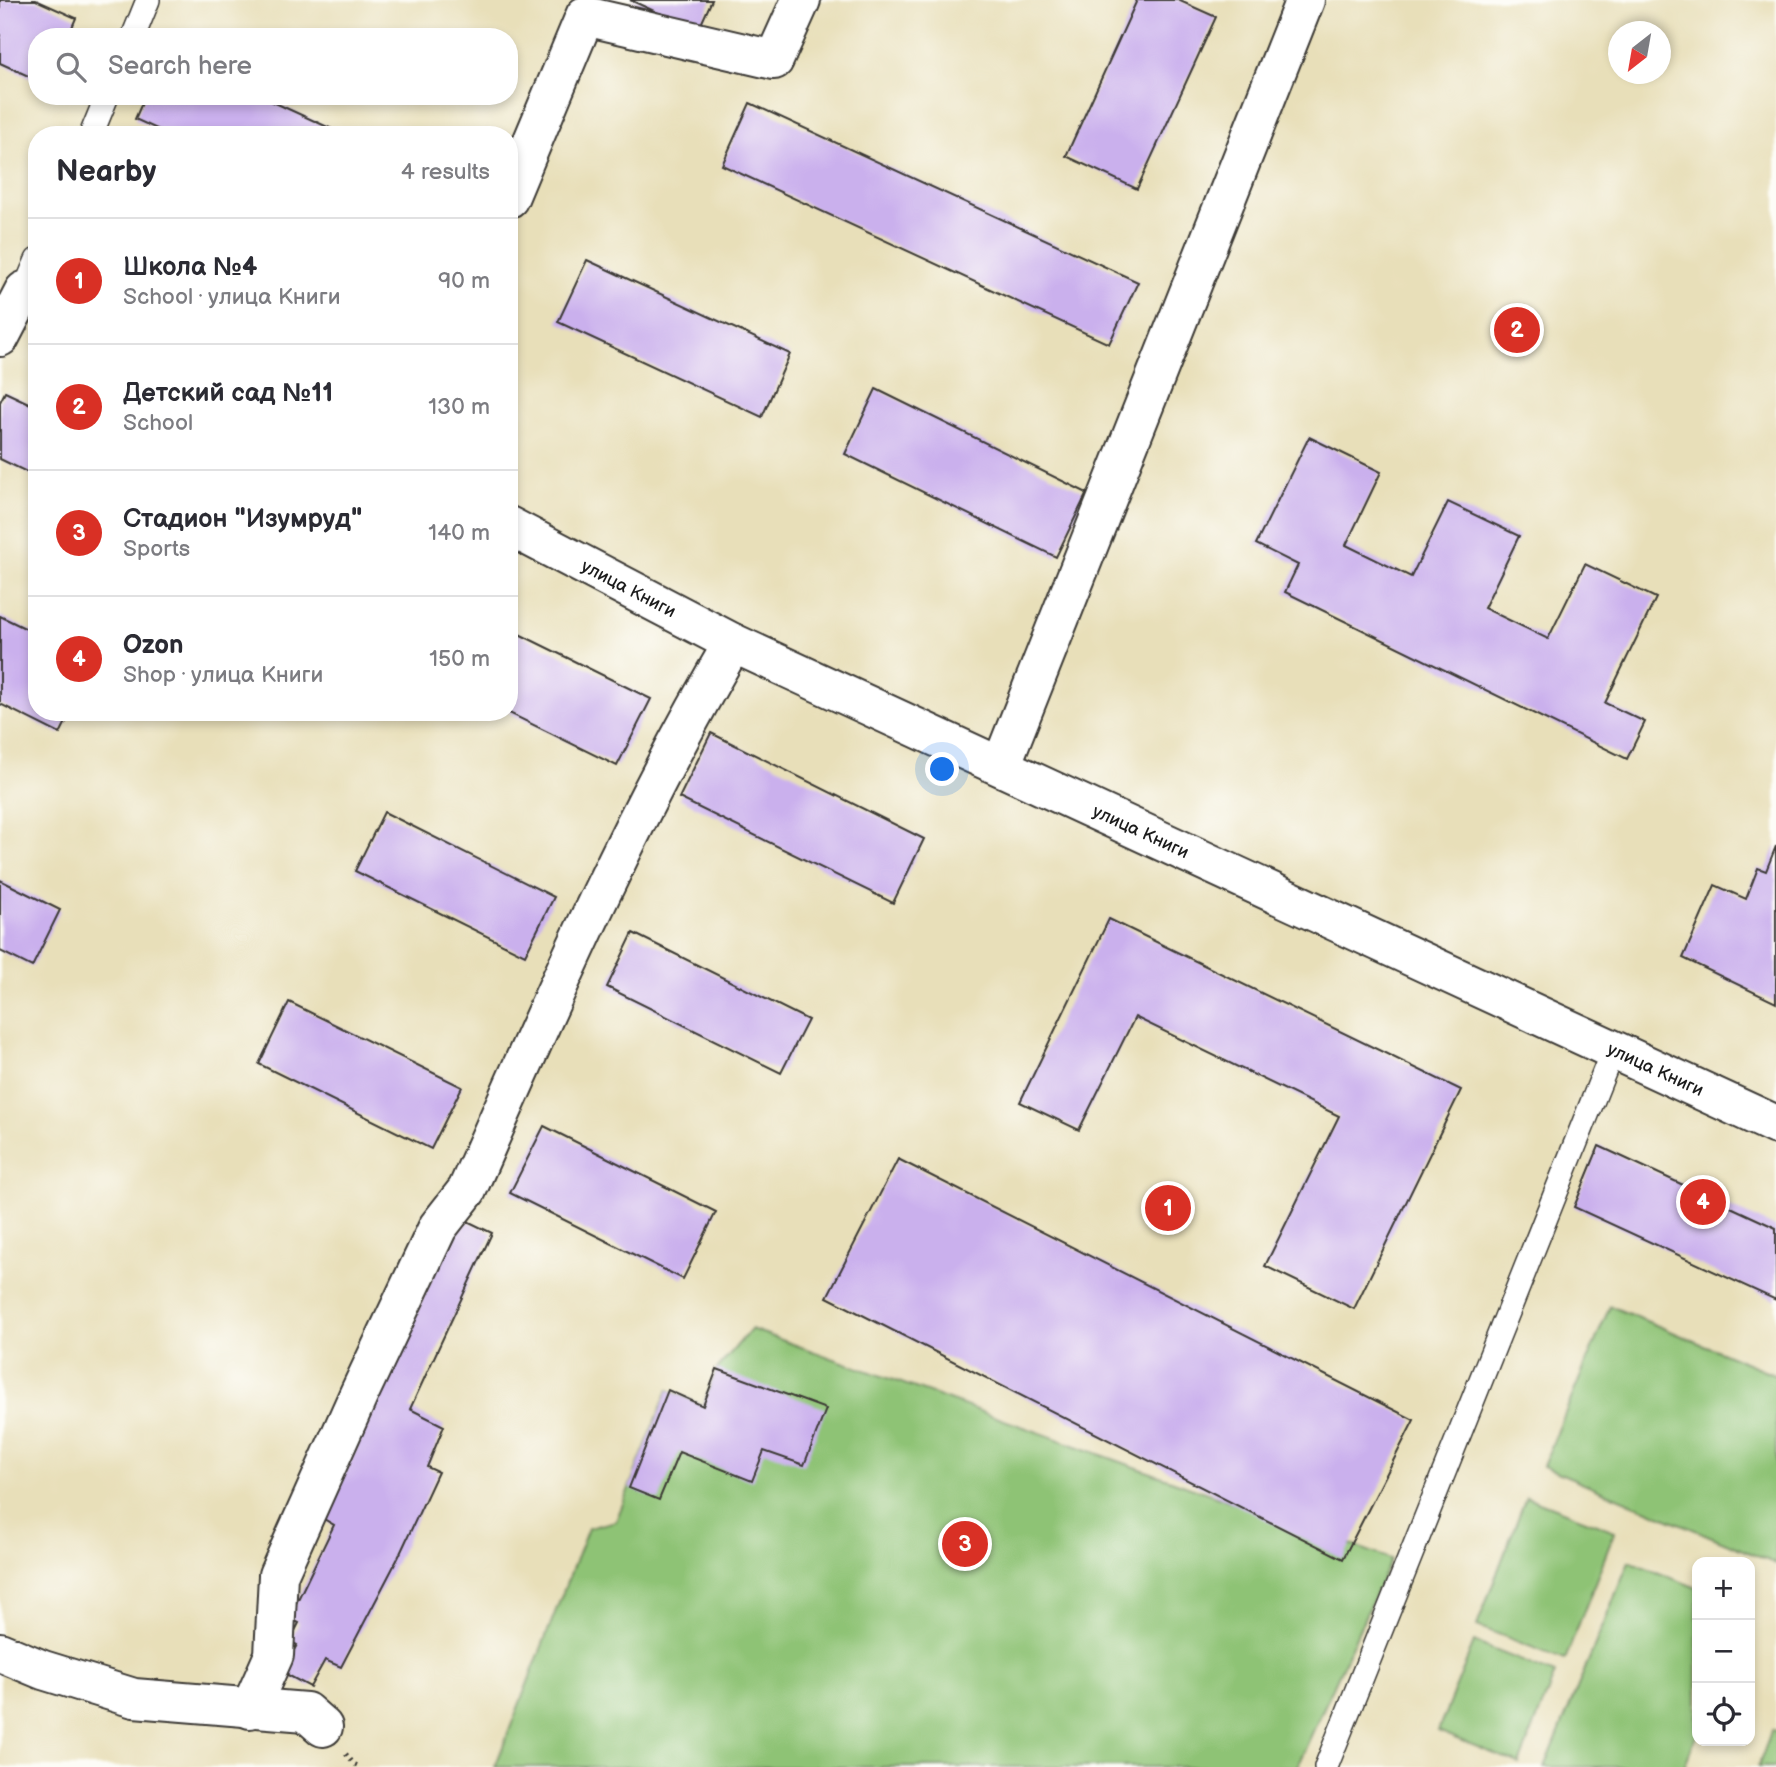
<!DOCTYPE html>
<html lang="en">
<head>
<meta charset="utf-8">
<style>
  :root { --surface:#fff; --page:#f2f2f3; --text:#2b2b33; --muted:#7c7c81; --line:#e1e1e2; --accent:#d93025 }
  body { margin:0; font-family:"Balsamiq Sans",sans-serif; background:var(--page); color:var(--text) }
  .controls { position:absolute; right:21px; bottom:21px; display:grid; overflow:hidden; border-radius:14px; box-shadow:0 4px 10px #0003 }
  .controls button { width:63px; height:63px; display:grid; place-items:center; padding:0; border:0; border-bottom:2px solid var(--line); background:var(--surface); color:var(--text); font:35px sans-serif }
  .compass { position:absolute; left:1608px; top:21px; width:63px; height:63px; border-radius:50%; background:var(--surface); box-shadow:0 4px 10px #0003; rotate:211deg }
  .you { position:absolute; left:943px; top:770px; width:24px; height:24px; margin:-18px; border:5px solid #fff; border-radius:50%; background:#1a73e8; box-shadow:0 0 0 10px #1a73e833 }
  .badge { display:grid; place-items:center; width:46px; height:46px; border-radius:50%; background:var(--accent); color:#fff; font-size:23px; font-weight:700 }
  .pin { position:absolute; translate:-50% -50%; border:4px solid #fff; box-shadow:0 2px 7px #0006 }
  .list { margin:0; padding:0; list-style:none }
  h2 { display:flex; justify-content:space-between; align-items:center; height:91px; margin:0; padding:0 28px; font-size:30px }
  h2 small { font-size:23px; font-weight:400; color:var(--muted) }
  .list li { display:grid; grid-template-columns:46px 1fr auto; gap:21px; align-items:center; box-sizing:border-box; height:126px; padding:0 28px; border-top:2px solid var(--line) }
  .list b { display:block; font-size:26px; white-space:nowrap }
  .list p { margin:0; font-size:23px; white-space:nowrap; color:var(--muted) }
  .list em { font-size:23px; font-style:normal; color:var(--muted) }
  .icon { flex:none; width:38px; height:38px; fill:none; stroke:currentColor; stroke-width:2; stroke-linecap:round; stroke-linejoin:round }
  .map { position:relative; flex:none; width:1776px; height:1767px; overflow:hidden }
  .search { position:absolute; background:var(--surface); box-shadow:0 4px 10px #0003; left:28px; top:28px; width:490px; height:77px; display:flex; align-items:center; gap:18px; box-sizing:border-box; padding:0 24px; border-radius:28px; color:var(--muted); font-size:26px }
  .panel { position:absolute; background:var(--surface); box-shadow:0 4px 10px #0003; left:28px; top:126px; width:490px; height:595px; border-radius:28px }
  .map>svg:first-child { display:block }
</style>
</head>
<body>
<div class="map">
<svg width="1776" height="1767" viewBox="0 0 1776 1767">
  <rect width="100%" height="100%" fill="#fdfcf7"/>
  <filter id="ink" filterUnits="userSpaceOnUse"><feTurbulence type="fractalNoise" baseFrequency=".0143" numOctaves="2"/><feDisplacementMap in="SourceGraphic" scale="14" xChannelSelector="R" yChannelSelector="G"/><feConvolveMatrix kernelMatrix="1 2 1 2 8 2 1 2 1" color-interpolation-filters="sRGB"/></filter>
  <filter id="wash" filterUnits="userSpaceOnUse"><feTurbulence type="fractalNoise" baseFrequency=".00686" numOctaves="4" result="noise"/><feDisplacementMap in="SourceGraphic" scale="28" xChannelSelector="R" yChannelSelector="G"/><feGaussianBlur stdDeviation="1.57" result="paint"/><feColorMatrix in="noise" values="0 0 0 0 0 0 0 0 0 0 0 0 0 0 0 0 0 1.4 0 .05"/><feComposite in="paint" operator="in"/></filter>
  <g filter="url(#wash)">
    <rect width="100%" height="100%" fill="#e8dfb9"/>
    <g fill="#8ec375" stroke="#557048" stroke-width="2">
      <path d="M1610,1306L1776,1375V1564L1543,1466Z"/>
      <path d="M751,1329L1391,1559L1297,1767H495L588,1528L616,1521L668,1390L703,1406L717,1369Z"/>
      <path d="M1526,1497L1615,1531L1565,1660L1477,1626Z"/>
      <path d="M1629,1561L1697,1588V1735L1684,1767H1545Z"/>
      <path d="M1474,1642L1555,1674L1519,1764L1438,1731Z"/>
      <path d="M1772,1730L1776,1731V1767H1758Z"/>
    </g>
    <g id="blocks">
      <g fill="#cab0ed">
        <path d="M0,0H36L76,18L68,37H37V80L0,63Z"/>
        <path d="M630,0H712L698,31Z"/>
        <path d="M1137,0H1178L1216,17L1137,189L1066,156Z"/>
        <path d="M145,96H260L345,135H170L135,119Z"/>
        <path d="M750,103L1138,282L1109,344L722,165Z"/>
        <path d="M587,260L790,354L762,417L558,322Z"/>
        <path d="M876,389L1087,493L1056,557L845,454Z"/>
        <path d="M5,392L37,407V477L0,459V402Z"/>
        <path d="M1309,437L1381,472L1346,545L1411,577L1448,502L1519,536L1484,608L1548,639L1585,564L1656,598L1605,703L1645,722L1627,759L1285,592L1298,565L1256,544Z"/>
        <path d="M0,616L37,634V712H71L60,734L0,704Z"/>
        <path d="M509,629L651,699L617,766L509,713Z"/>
        <path d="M711,733L924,839L893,903L679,798Z"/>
        <path d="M384,812L554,897L525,955L355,871Z"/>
        <path d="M1776,846V1003L1683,958L1715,885L1746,899L1758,868L1766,871Z"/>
        <path d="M0,880L60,910L32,967L0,951Z"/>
        <path d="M1109,919L1461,1090L1354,1309L1265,1266L1339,1116L1135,1017L1079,1130L1020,1102Z"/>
        <path d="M633,933L808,1020L781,1073L607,987Z"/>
        <path d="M289,1002L462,1087L431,1149L259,1064Z"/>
        <path d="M544,1126L716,1212L683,1279L510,1193Z"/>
        <path d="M1599,1146L1776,1228V1300L1574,1207Z"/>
        <path d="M898,1159L1414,1420L1343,1559L827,1297Z"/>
        <path d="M459,1217L492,1233L410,1409L444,1426L427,1467L438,1472L398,1558L341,1667L325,1660L310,1687L282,1672L297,1645L290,1641L299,1623L289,1618L334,1525L324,1519Z"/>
        <path d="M717,1369L826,1409L804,1465L764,1451L752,1481L679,1452L659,1500L629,1488L668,1390L703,1406Z"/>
      </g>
    </g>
  </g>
  <g filter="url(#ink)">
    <use href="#blocks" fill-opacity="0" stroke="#3b3934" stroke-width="2"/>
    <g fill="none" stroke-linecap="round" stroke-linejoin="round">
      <g stroke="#3b3934" stroke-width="26">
        <g id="service">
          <path d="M133,37L148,0"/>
          <path d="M91,135L107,96"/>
          <path d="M24,291L37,260"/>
          <path d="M1326,1767L1613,1050"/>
        </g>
      </g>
      <g stroke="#3b3934" stroke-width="42">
        <g id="minor">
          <path d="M509,198L585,16L774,60L801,0"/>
          <path d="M0,337L24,291"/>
          <path id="s1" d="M509,526L733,643L1776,1125"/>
          <path d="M1001,766L1305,0"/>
          <path d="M0,1652L43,1670L134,1698L306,1712L323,1727"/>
          <path d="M250,1709L274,1655L278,1575L359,1394L438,1227L467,1190C549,1005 630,818 733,643"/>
        </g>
      </g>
      <path stroke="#3b3934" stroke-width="4.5" stroke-dasharray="2 5" stroke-linecap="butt" d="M346,1754L354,1764L361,1767"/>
      <use href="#service" stroke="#fff" stroke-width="23"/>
      <use href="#minor" stroke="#fff" stroke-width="38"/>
    </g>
  </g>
  <g text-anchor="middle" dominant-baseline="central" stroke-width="5" stroke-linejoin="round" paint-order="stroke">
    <g font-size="18" fill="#1c1c1c" stroke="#fdfcf7">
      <text stroke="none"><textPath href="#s1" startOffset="135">улица Книги</textPath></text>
      <text stroke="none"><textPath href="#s1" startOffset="702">улица Книги</textPath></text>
      <text stroke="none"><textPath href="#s1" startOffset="1269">улица Книги</textPath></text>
    </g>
  </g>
</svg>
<div class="controls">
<button>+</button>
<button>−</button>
<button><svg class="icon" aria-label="locate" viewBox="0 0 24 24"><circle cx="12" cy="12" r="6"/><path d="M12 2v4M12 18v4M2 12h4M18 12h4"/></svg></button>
</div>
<svg class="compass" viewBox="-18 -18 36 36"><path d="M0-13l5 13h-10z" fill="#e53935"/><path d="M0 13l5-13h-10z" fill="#7c7c81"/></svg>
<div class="you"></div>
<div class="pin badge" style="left:1168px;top:1208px">1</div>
<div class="pin badge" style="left:1517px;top:330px">2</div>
<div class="pin badge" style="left:965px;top:1544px">3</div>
<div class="pin badge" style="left:1703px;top:1202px">4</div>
<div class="search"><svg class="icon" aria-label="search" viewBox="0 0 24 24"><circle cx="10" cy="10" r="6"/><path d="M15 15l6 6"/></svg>Search here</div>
<section class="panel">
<h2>Nearby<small>4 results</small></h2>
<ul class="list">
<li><span class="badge">1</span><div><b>Школа №4</b><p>School · улица Книги</p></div><em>90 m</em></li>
<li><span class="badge">2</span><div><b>Детский сад №11</b><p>School</p></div><em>130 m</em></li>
<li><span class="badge">3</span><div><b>Стадион &quot;Изумруд&quot;</b><p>Sports</p></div><em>140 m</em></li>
<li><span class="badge">4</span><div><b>Ozon</b><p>Shop · улица Книги</p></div><em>150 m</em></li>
</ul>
</section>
</div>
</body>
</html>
